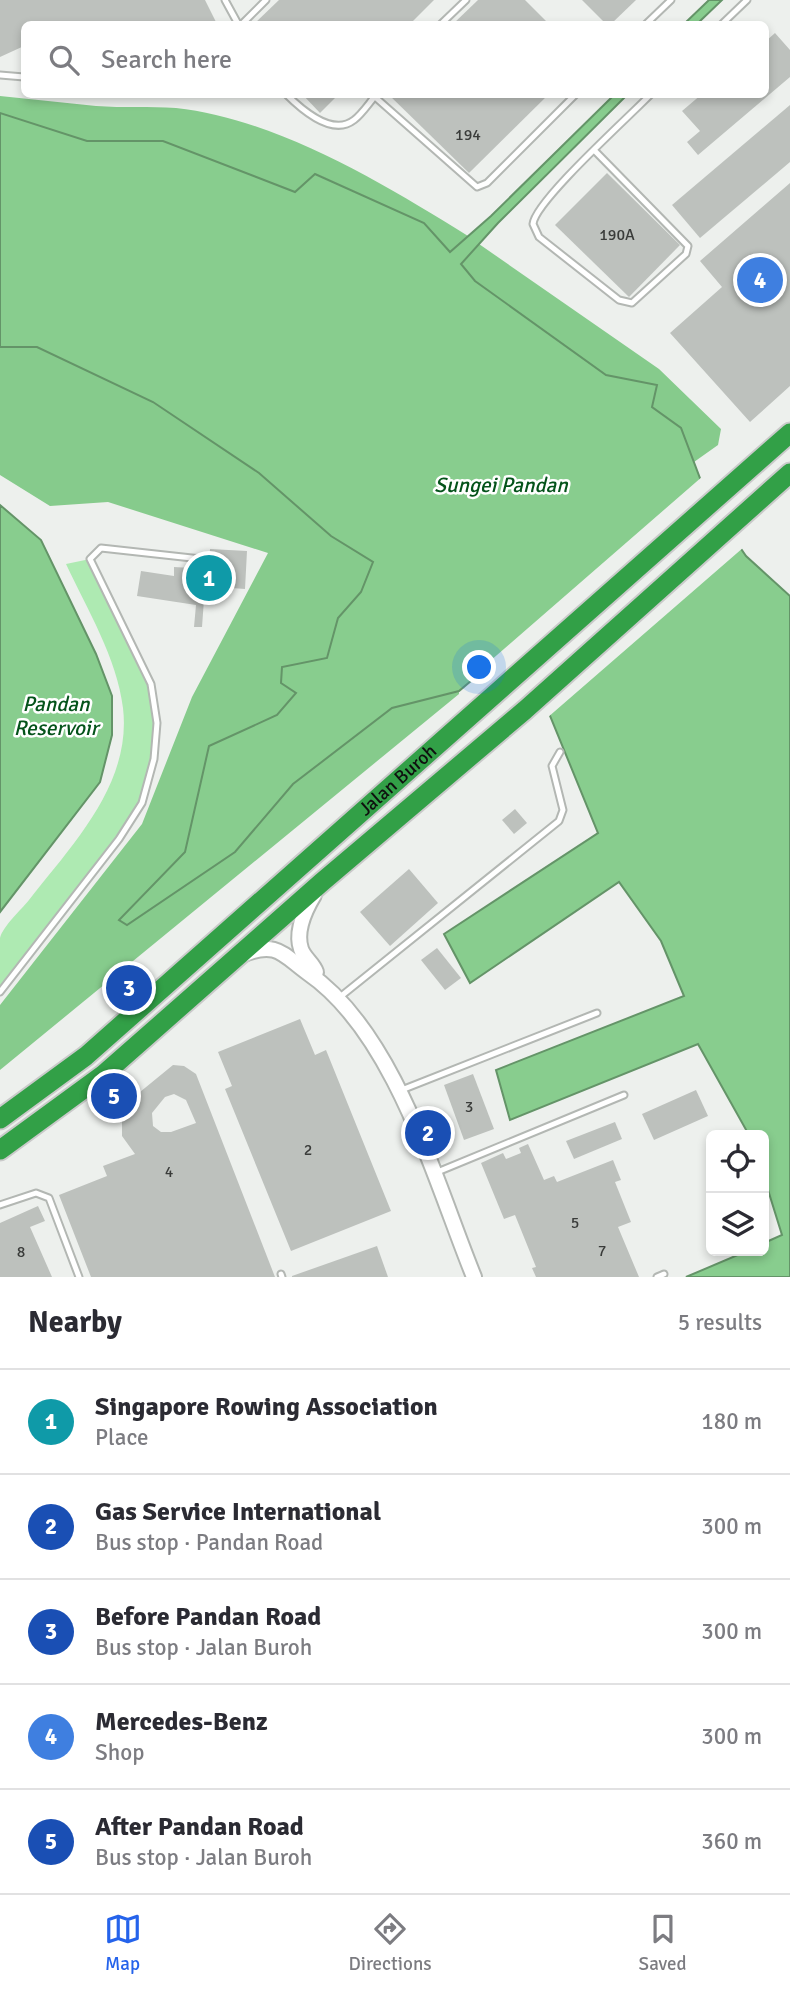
<!DOCTYPE html>
<html lang="en">
<head>
<meta charset="utf-8">
<style>
  :root { --surface:#fff; --page:#f2f2f3; --text:#2b2b33; --muted:#7c7c81; --line:#e1e1e2; --accent:#2563eb }
  body { margin:0; font-family:Signika,sans-serif; background:var(--page); color:var(--text) }
  .controls { position:absolute; right:21px; bottom:21px; display:grid; overflow:hidden; border-radius:10px; box-shadow:0 4px 10px #0003 }
  .controls button { width:63px; height:63px; display:grid; place-items:center; padding:0; border:0; border-bottom:2px solid var(--line); background:var(--surface); color:var(--text); font:35px sans-serif }
  .you { position:absolute; left:480px; top:668px; width:24px; height:24px; margin:-18px; border:5px solid #fff; border-radius:50%; background:#1a73e8; box-shadow:0 0 0 10px #1a73e833 }
  .badge { display:grid; place-items:center; width:46px; height:46px; border-radius:50%; background:var(--accent); color:#fff; font-size:23px; font-weight:700 }
  .pin { position:absolute; translate:-50% -50%; border:4px solid #fff; box-shadow:0 2px 7px #0006 }
  .list { margin:0; padding:0; list-style:none }
  h2 { display:flex; justify-content:space-between; align-items:center; height:91px; margin:0; padding:0 28px; font-size:30px }
  h2 small { font-size:23px; font-weight:400; color:var(--muted) }
  .list li { display:grid; grid-template-columns:46px 1fr auto; gap:21px; align-items:center; box-sizing:border-box; height:105px; padding:0 28px; border-top:2px solid var(--line) }
  .list b { display:block; font-size:26px; white-space:nowrap }
  .list p { margin:0; font-size:23px; white-space:nowrap; color:var(--muted) }
  .list em { font-size:23px; font-style:normal; color:var(--muted) }
  .icon { flex:none; width:38px; height:38px; fill:none; stroke:currentColor; stroke-width:2; stroke-linecap:round; stroke-linejoin:round }
  .map { position:relative; flex:none; width:790px; height:1277px; overflow:hidden }
  .search { position:absolute; background:var(--surface); box-shadow:0 4px 10px #0003; left:21px; right:21px; top:21px; height:77px; display:flex; align-items:center; gap:18px; box-sizing:border-box; padding:0 24px; border-radius:10px; color:var(--muted); font-size:26px }
  .sheet { height:616px; background:var(--surface) }
  nav { display:flex; justify-content:space-around; align-items:center; box-sizing:border-box; height:98px; border-top:2px solid var(--line); background:var(--surface); font-size:19px; color:var(--muted) }
  nav a { display:grid; justify-items:center; gap:4px }
  nav .on { color:var(--accent) }
  .map>svg:first-child { display:block }
</style>
</head>
<body>
<div class="map">
<svg width="790" height="1277" viewBox="0 0 790 1277">
  <rect width="100%" height="100%" fill="#edf0ed"/>
  <path fill="#aeeab2" d="M90,559L151,684L157,723L148,787L119,839L0,992C0,976 0,954 0,938C3,926 21,910 29,900C72,845 132,784 123,708C117,658 87,609 66,564Z"/>
  <g fill="#86cb8c">
    <path d="M0,96C32,99 64,103 96,106C123,108 150,106 176,108C277,119 384,184 468,236L450,252L424,223L316,174L295,192L163,141H87L0,113Z"/>
    <path d="M479,244L659,369L721,429L718,445L694,462L681,428L652,407L656,385L606,375L475,281L460,264Z"/>
    <path d="M0,347H37L153,402L259,473L331,536L373,562L361,592L338,618L327,658L277,715L209,746L185,852L119,920L235,852L293,784L392,708L459,691V694L0,1070V1005L142,824L192,697L268,553L108,502L50,506L0,475Z"/>
  </g>
  <g fill="#88cd8e" stroke="#649468" stroke-width="2">
    <path d="M709,0H722L697,24H684Z"/>
    <path d="M614,95H627L498,223L461,264L475,281L606,375L657,385L652,407L681,428L709,502L746,556L790,596V1277H686L747,1251H764V1243L782,1235L764,1177V1135H749L698,1044L510,1120L496,1070L684,996L661,941L619,882L470,983L444,934L598,833L528,662L497,659L459,691L392,708L293,784L235,852L127,925L119,920L185,852L209,746L277,715L296,693L281,683L282,667L327,658L338,618L361,592L373,562L331,536L259,473L153,402L37,347H0V113L87,141H163L295,192L315,174L424,223L450,252L491,216Z"/>
    <path d="M0,505L41,540L96,654L112,696V735L100,782L0,912Z"/>
  </g>
  <path fill="#edf0ed" d="M703,476L712,500L744,547L547,718L526,665L498,663L486,673L482,668Z"/>
  <g fill="#bdc1bd" fill-rule="evenodd">
    <path d="M0,0H205L217,24H24V46L0,57Z"/>
    <path d="M279,0H434L410,24H254Z"/>
    <path d="M478,0H525L549,24H453Z"/>
    <path d="M582,0H636L611,24H606Z"/>
    <path d="M775,33L790,50V77L698,155L687,142L700,131L682,111L702,94H766V41Z"/>
    <path d="M302,94H339L320,113Z"/>
    <path d="M388,94H549L469,173Z"/>
    <path d="M790,105V162L700,238L672,205Z"/>
    <path d="M607,173L680,245L629,297L555,225Z"/>
    <path d="M790,183V386L750,422L670,333L722,287L700,261Z"/>
    <path d="M210,549L247,551L245,589L205,586L202,627H194L196,605L137,596L141,571L174,576V567L209,569Z"/>
    <path d="M515,809L527,823L514,834L502,820Z"/>
    <path d="M409,869L438,903L390,946L360,912Z"/>
    <path d="M437,948L461,978L445,990L421,960Z"/>
    <path d="M300,1019L315,1055L326,1050L391,1211L291,1251L225,1089L232,1086L218,1052Z"/>
    <path d="M173,1065L184,1066L196,1074L275,1277H91L59,1195L107,1176L103,1166L135,1154L122,1136V1114L129,1101ZM174,1094L186,1100L196,1123L171,1132H161L153,1126L152,1113L165,1097Z"/>
    <path d="M473,1074L494,1129L464,1140L444,1085Z"/>
    <path d="M696,1090L708,1116L654,1140L642,1114Z"/>
    <path d="M615,1122L622,1139L574,1159L566,1141Z"/>
    <path d="M528,1144L544,1180L554,1176L557,1182L613,1160L621,1180L615,1182L631,1222L618,1227L639,1277H536L532,1268L536,1267L515,1215L504,1219L481,1163L503,1153L506,1159L521,1153L519,1148Z"/>
    <path d="M38,1206L45,1221L30,1227L52,1277H0V1223Z"/>
    <path d="M377,1246L388,1277H292V1276Z"/>
  </g>
  <g fill="none" stroke-linecap="round" stroke-linejoin="round">
    <g stroke="#b3b7b3" stroke-width="9">
      <g id="lane">
        <path d="M225,0L237,22L235,24"/>
        <path d="M242,24L266,0"/>
        <path d="M441,24L466,0"/>
        <path d="M646,24L671,0"/>
        <path d="M722,24L747,0"/>
        <path d="M0,75L24,77"/>
        <path d="M286,94C300,108 332,137 354,120C362,114 369,103 376,95"/>
        <path d="M375,97L477,187L487,183L576,94"/>
        <path d="M595,151L688,246L686,254L632,303L619,300L539,237L533,224C535,201 630,116 651,94"/>
        <path d="M0,992L119,839L142,803L154,759L157,723L151,684L90,559L101,548L201,559"/>
        <path d="M340,997L559,821L563,810L552,766L560,752"/>
        <path d="M399,1091L597,1013"/>
        <path d="M435,1173L624,1095"/>
        <path d="M0,1205L36,1193L49,1198L79,1277"/>
        <path d="M281,1274L282,1277"/>
        <path d="M657,1277L664,1274"/>
      </g>
    </g>
    <g stroke="#b3b7b3" stroke-width="18">
      <g id="secondary">
        <path d="M314,895C305,910 295,931 301,949C304,958 313,963 316,972"/>
        <path d="M242,955C277,940 283,955 308,973C395,1033 435,1181 474,1277"/>
      </g>
    </g>
    <g stroke="#cacaca" stroke-width="23">
      <g id="highway">
        <path id="s1" d="M0,1119L86,1056L790,433"/>
        <path d="M0,1150L104,1074L322,882L525,710L790,473"/>
      </g>
    </g>
    <use href="#lane" stroke="#fff" stroke-width="5"/>
    <use href="#secondary" stroke="#fff" stroke-width="14"/>
    <use href="#highway" stroke="#32a047" stroke-width="19"/>
  </g>
  <g text-anchor="middle" dominant-baseline="central" stroke-width="5" stroke-linejoin="round" paint-order="stroke">
    <g font-size="16" fill="#3a3c3a">
      <text x="468" y="135">194</text>
      <text x="617" y="235">190A</text>
      <text x="469" y="1107">3</text>
      <text x="308" y="1150">2</text>
      <text x="169" y="1172">4</text>
      <text x="575" y="1223">5</text>
      <text x="602" y="1251">7</text>
      <text x="21" y="1252">8</text>
    </g>
    <g font-size="19" fill="#0f100f" stroke="#fff">
      <text stroke="none"><textPath href="#s1" startOffset="523">Jalan Buroh</textPath></text>
    </g>
    <g font-size="21" font-style="italic" fill="#04531a" stroke="#fff">
      <text x="501" y="485">Sungei Pandan</text>
      <text x="56" y="704">Pandan<tspan x="56" dy="24">Reservoir</tspan></text>
    </g>
  </g>
</svg>
<div class="controls">
<button><svg class="icon" aria-label="locate" viewBox="0 0 24 24"><circle cx="12" cy="12" r="6"/><path d="M12 2v4M12 18v4M2 12h4M18 12h4"/></svg></button>
<button><svg class="icon" aria-label="layers" viewBox="0 0 24 24"><path d="M12 4l9 5-9 5-9-5zM3 14l9 5 9-5"/></svg></button>
</div>
<div class="you"></div>
<div class="pin badge" style="left:209px;top:578px;background:#0f9aa8">1</div>
<div class="pin badge" style="left:428px;top:1133px;background:#1a4fb4">2</div>
<div class="pin badge" style="left:129px;top:988px;background:#1a4fb4">3</div>
<div class="pin badge" style="left:760px;top:280px;background:#3f7fe0">4</div>
<div class="pin badge" style="left:114px;top:1096px;background:#1a4fb4">5</div>
<div class="search"><svg class="icon" aria-label="search" viewBox="0 0 24 24"><circle cx="10" cy="10" r="6"/><path d="M15 15l6 6"/></svg>Search here</div>
</div>
<section class="sheet">
<h2>Nearby<small>5 results</small></h2>
<ul class="list">
<li><span class="badge" style="background:#0f9aa8">1</span><div><b>Singapore Rowing Association</b><p>Place</p></div><em>180 m</em></li>
<li><span class="badge" style="background:#1a4fb4">2</span><div><b>Gas Service International</b><p>Bus stop · Pandan Road</p></div><em>300 m</em></li>
<li><span class="badge" style="background:#1a4fb4">3</span><div><b>Before Pandan Road</b><p>Bus stop · Jalan Buroh</p></div><em>300 m</em></li>
<li><span class="badge" style="background:#3f7fe0">4</span><div><b>Mercedes-Benz</b><p>Shop</p></div><em>300 m</em></li>
<li><span class="badge" style="background:#1a4fb4">5</span><div><b>After Pandan Road</b><p>Bus stop · Jalan Buroh</p></div><em>360 m</em></li>
</ul>
</section>
<nav>
<a class="on"><svg class="icon" aria-label="map" viewBox="0 0 24 24"><path d="M3 6l6-2 6 2 6-2v14l-6 2-6-2-6 2zM9 4v14M15 6v14"/></svg>Map</a>
<a><svg class="icon" aria-label="directions" viewBox="0 0 24 24"><path d="M12 3l9 9-9 9-9-9zM9 14v-3h6M13 9l2 2-2 2"/></svg>Directions</a>
<a><svg class="icon" aria-label="saved" viewBox="0 0 24 24"><path d="M7 4h10v16l-5-4-5 4z"/></svg>Saved</a>
</nav>
</body>
</html>
